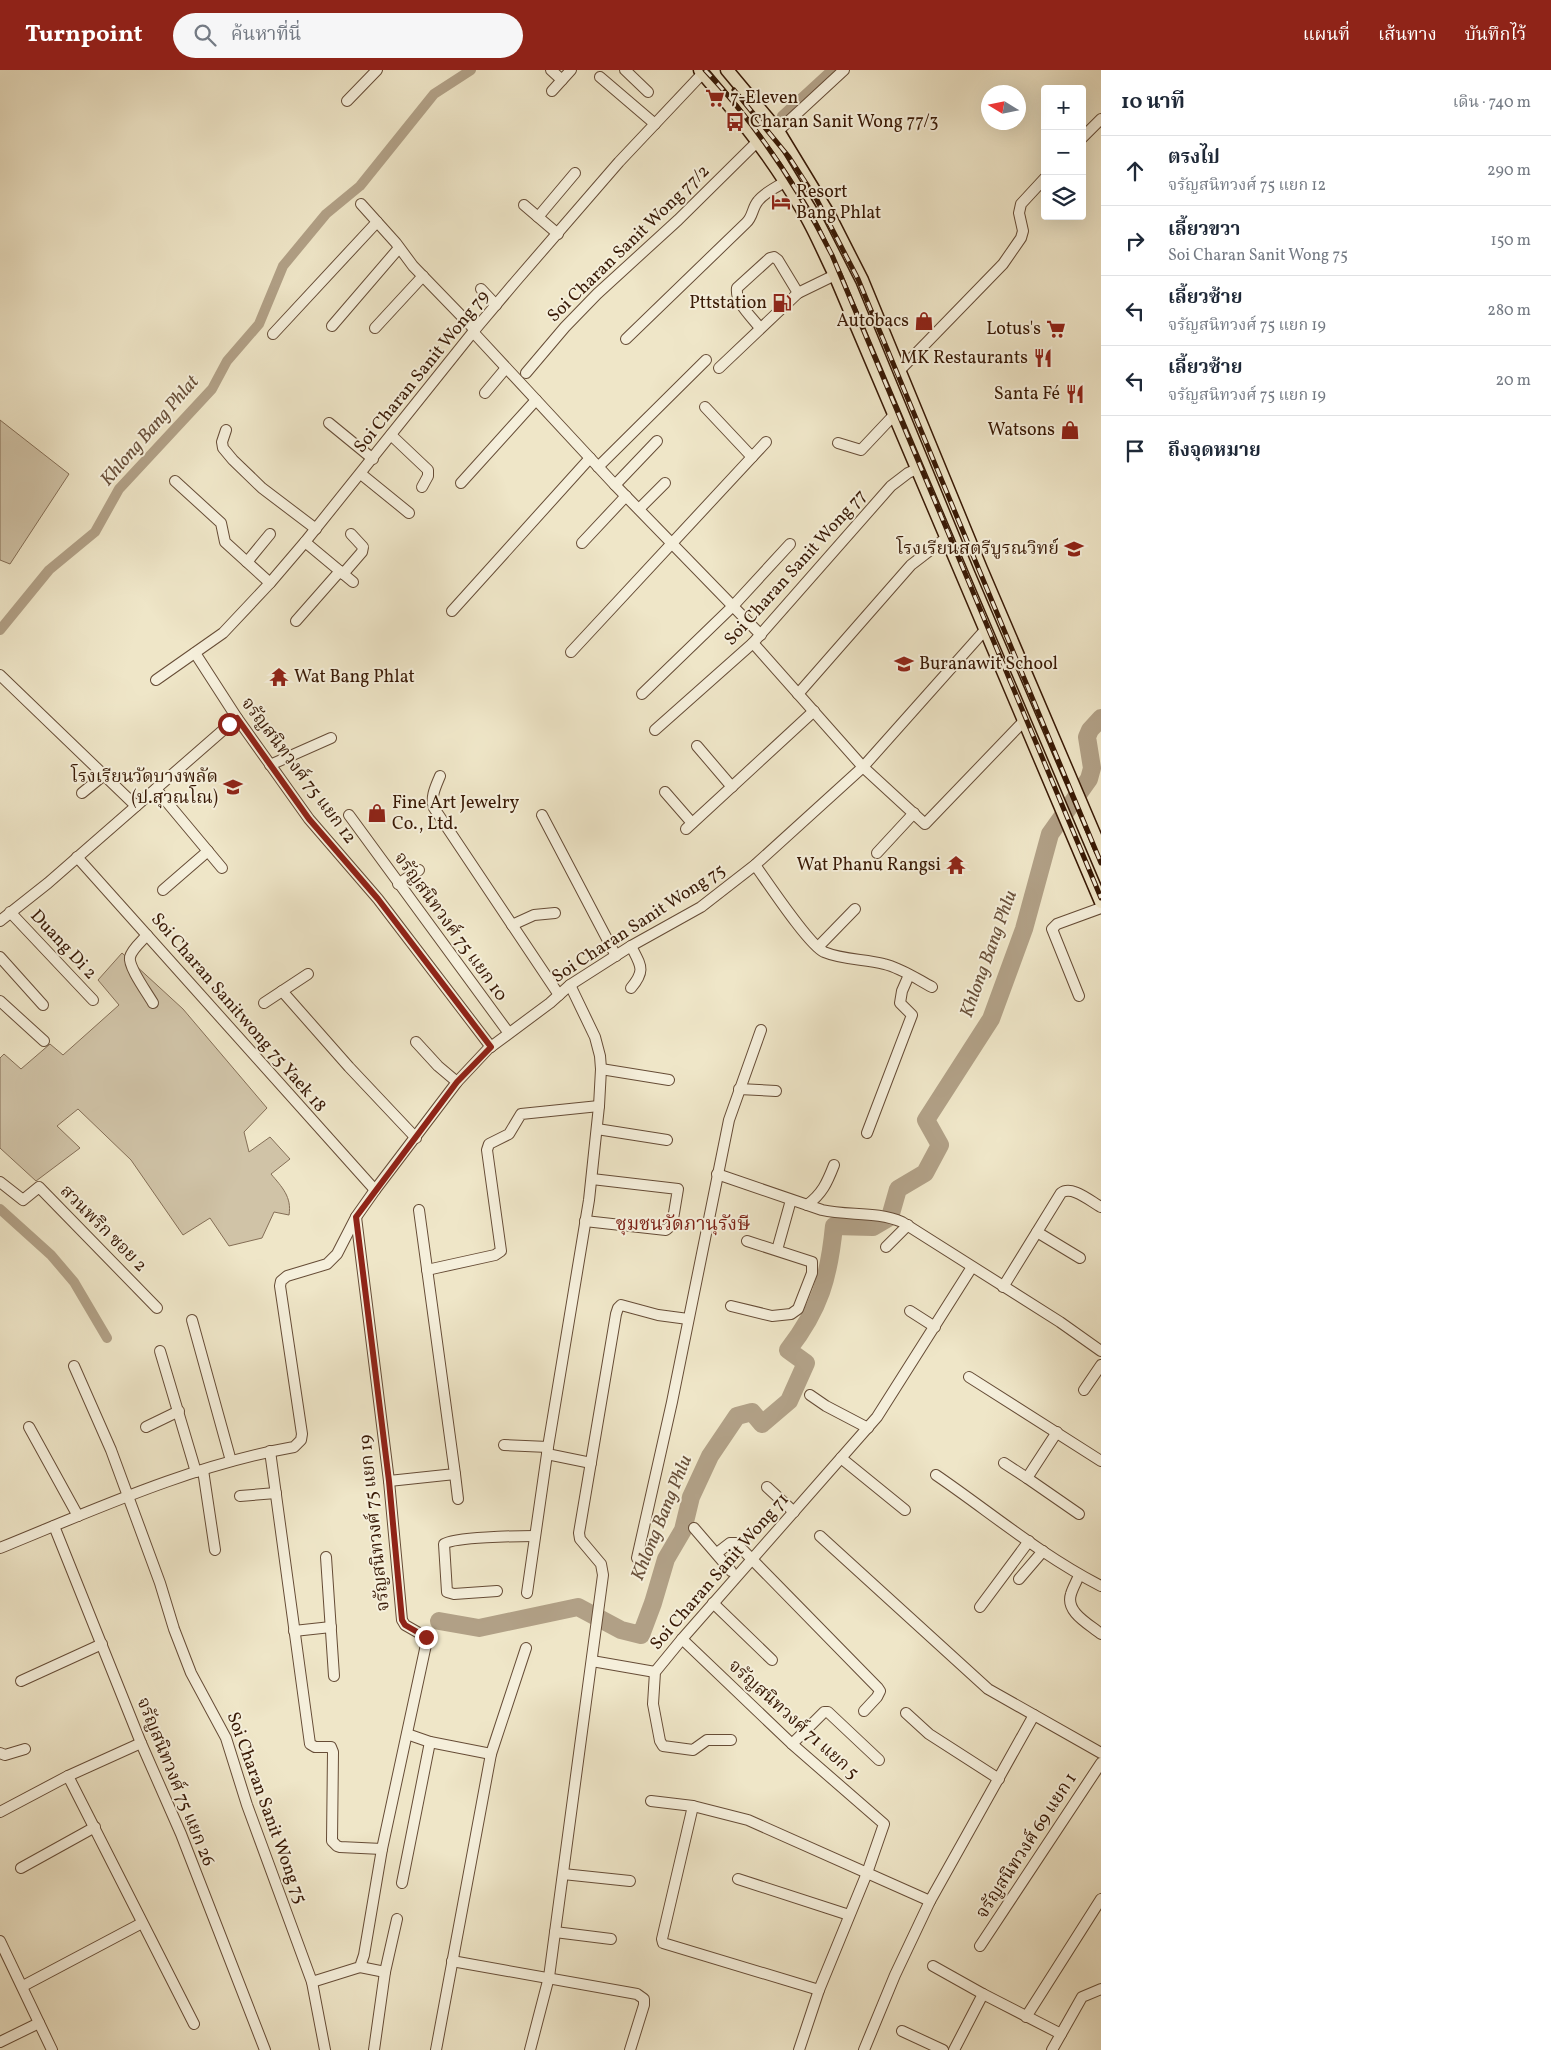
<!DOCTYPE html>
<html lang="th">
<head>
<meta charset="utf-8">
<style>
  :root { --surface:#fff; --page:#f6f6f7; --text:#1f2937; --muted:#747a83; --line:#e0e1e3; --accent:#8f2418 }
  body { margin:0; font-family:Vollkorn,"Noto Serif Thai",serif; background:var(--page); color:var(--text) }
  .controls { position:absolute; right:15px; top:15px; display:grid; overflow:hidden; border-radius:5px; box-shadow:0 5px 20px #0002 }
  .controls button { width:45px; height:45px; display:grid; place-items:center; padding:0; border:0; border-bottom:1px solid var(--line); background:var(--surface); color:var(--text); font:25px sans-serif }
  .compass { position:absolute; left:981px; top:15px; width:45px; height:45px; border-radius:50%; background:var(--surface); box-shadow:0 5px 20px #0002; rotate:280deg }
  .stop { position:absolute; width:15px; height:15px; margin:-11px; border:4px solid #8f2418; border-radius:50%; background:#fff }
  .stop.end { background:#8f2418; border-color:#fff; box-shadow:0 1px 5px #0008 }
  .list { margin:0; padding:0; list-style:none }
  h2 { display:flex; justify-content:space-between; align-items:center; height:65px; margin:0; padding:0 20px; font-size:21px }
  h2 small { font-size:16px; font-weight:400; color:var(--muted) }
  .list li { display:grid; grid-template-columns:32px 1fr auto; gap:15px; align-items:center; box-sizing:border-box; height:70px; padding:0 20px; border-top:1px solid var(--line) }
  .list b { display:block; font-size:19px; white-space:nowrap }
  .list p { margin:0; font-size:16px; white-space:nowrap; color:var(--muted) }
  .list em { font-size:16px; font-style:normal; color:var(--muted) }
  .icon { flex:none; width:28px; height:28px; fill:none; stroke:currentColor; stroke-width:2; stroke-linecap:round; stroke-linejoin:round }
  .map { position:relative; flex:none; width:1101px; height:1980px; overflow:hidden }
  header { display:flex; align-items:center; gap:30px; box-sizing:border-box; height:70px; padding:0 25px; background:var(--accent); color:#fff }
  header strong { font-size:24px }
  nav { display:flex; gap:28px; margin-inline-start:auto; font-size:18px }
  .search { width:350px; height:45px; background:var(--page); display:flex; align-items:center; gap:12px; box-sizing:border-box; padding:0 18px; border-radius:28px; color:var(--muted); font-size:19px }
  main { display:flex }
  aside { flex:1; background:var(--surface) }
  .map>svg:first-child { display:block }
</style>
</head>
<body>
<header>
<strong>Turnpoint</strong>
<div class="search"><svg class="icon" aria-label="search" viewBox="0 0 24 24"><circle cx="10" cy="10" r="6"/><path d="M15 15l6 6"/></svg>ค้นหาที่นี่</div>
<nav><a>แผนที่</a><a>เส้นทาง</a><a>บันทึกไว้</a></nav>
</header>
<main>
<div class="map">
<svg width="1101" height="1980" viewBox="0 0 1101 1980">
  <rect width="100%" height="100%" fill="#efe6c8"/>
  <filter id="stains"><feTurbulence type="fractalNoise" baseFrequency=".004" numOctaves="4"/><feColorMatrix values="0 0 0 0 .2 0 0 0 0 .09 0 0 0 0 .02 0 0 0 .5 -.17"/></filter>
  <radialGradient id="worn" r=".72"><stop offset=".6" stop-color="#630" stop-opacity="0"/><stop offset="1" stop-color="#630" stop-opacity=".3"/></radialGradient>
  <g fill="#d0c3a7" stroke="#846e56">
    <path d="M0,350L69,404L10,494L0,490Z"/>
    <path d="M122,883L183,939L267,1038L244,1062L249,1082L270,1067L290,1089L271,1104C282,1117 292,1127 289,1145L274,1142L262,1168L229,1176L210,1148L183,1165L131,1090L78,1039L57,1056L80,1078L36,1111L0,1078V988L4,984L21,999L50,974L63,985L119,935L98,910Z"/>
  </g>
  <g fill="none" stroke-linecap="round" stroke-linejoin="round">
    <g stroke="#b1a086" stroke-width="10">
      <path d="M782,46L832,0"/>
      <path d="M0,560L49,500L95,462L119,419L212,319L227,291L259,254L283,196L326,144L360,116L434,24L471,0"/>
      <path d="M0,1139L51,1185L74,1212L107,1268"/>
    </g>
    <path stroke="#b1a086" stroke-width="18" d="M439,1551L479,1558L578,1537L621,1560L641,1565L653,1533L666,1489L683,1460L691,1427L710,1386L737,1346L752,1342L762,1354L789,1331L806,1293L788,1280C820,1239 829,1207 834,1156L873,1157L890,1147L898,1119L925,1103L940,1075L926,1050L991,949L1024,859L1050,764L1089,709L1092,698L1087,667L1090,660L1101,648"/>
    <g stroke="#664c36" stroke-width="12">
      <g id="minor">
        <path d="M551,0L562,10"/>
        <path d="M625,0L648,22"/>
        <path d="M600,7L655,54"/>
        <path d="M552,21L571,0"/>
        <path d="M347,31L377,0"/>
        <path d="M778,61L844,0"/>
        <path d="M1082,68L1101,49"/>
        <path d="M361,134L396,173L413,196L475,260"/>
        <path d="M524,135L558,164"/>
        <path d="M538,147L575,103"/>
        <path d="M481,219L496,235"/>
        <path d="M332,256L399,178"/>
        <path d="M375,258L423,206"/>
        <path d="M760,258C752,247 735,233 737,218L770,188L774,187L778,190L798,223"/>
        <path d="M473,262L615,415L761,565"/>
        <path d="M273,264L377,152"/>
        <path d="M626,269L746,153C753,147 752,138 758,131C764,123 776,117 785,112"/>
        <path d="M719,298L798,223L835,205"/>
        <path d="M900,300L1003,194L1021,168L1023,161L1019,143L1021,134L1045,108"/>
        <path d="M526,303L565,257L597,224L678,150L758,71"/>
        <path d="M485,323L506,298"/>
        <path d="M705,337L752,387"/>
        <path d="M329,353L373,389"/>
        <path d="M226,360L222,372L223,378L233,390L262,418L316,459"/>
        <path d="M391,365L428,400V406L422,417"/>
        <path d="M838,373L861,380L894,345"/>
        <path d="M598,397L706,290"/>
        <path d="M361,404L409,443"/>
        <path d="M175,411L221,453L225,472L270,513"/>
        <path d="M461,413L536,330"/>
        <path d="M615,415L657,371"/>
        <path d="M639,439L665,413"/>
        <path d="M305,472L353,512"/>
        <path d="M582,473L626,426"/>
        <path d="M247,492L270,464"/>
        <path d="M343,504L362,482L363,477L351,464"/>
        <path d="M452,541L590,388"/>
        <path d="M296,551L340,501"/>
        <path d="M753,573L863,697L925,754L1024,651"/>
        <path d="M571,582L766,372"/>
        <path d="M195,583L237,648L309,749L378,829L491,977"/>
        <path d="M0,605L136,736"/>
        <path d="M156,610L223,563L270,513L305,472L473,262L516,211L619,92L703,3"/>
        <path d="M642,624L733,536L790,474"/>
        <path d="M798,624L911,495L946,468"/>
        <path d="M655,660L753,573L891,416L908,403L917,399"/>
        <path d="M697,676L732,717"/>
        <path d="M270,695L331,668"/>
        <path d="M440,706C436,716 430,727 434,738L559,925"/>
        <path d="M156,719L222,798"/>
        <path d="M665,722L692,753"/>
        <path d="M82,723L104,705"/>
        <path d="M349,745L508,962"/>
        <path d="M542,745L616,886"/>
        <path d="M686,759L814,641"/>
        <path d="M877,783L914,743"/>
        <path d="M77,787L375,1120"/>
        <path d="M755,795C768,813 808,874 824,882C843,890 865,889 884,894C901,898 917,909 932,917"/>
        <path d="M398,814L419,800"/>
        <path d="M163,820L208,781"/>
        <path d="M10,842L93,930"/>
        <path d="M0,851L48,813L237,648"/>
        <path d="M512,855L534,845L555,843"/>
        <path d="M147,865C142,871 132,879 130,887C128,897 148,924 153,933"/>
        <path d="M818,877L855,839"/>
        <path d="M0,887L43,935"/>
        <path d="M631,918C646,900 641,896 631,876"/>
        <path d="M282,921L349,997L416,1068"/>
        <path d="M1079,926L1052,859L1057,854L1101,838"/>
        <path d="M0,931L44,971"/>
        <path d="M264,933L308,904"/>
        <path d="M416,972L438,996L457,1012"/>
        <path d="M601,999L669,1010"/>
        <path d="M739,1019L776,1021"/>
        <path d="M597,1059L667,1070"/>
        <path d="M867,1063L912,945L900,933L902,921L909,905"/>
        <path d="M717,1104L822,1140C848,1146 877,1141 902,1152L1060,1252L1101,1281"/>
        <path d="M0,1112L23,1130L39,1117L157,1238"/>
        <path d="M807,1135C822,1124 827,1113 834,1095"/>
        <path d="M585,1151L666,1160L672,1155L678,1119L592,1109"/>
        <path d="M1037,1162L1080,1188"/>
        <path d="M886,1177L908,1155"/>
        <path d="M777,1180L791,1130"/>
        <path d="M427,1200L495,1185L501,1181L487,1080L489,1074L509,1064L521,1044L599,1036"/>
        <path d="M1003,1217L1061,1123C1072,1115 1090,1131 1101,1137"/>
        <path d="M731,1236L772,1246L791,1244L798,1239L812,1203V1192L747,1171"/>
        <path d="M910,1241L935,1257"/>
        <path d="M192,1250L231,1391"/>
        <path d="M160,1281L196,1402"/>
        <path d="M74,1296L111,1380L160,1513L174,1559L191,1603L226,1668L247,1735L312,1912L325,1980"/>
        <path d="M969,1307L1101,1391"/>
        <path d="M1084,1320L1101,1295"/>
        <path d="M810,1325L826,1336L868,1358"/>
        <path d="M29,1357L78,1446"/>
        <path d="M146,1357L179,1341"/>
        <path d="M1057,1362L1027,1408L1079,1444"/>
        <path d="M504,1375L548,1377"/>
        <path d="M270,1381L310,1674L315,1677H331L333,1682L332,1771L337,1776L340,1777L382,1779"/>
        <path d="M547,1384L591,1393"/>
        <path d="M841,1388L905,1440"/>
        <path d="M1004,1393L1027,1408"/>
        <path d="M203,1400L215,1480"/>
        <path d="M455,1404L458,1429"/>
        <path d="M936,1405C990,1442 1042,1486 1101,1516"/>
        <path d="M389,1411L455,1404L419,1140"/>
        <path d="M767,1417L794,1442"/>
        <path d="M240,1426L276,1423"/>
        <path d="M54,1456L141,1673L181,1764L265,1980"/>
        <path d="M694,1458L731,1501"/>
        <path d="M820,1466L988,1619L1101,1683"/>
        <path d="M0,1478C96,1439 192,1395 294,1377L301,1370L302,1364L280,1216L281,1211L287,1206L327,1194L337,1184L356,1147L375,1120L457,1012L488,979L550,933L570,915L631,876L701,837L755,795L863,697L985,560"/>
        <path d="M717,1483L730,1473H736L878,1618L880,1621L877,1627L864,1641"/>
        <path d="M326,1487L334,1606"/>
        <path d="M637,1488L672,1332L729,1050L761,960"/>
        <path d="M1079,1505C1077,1511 1073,1517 1071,1524C1065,1542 1089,1554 1101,1564"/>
        <path d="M1019,1509L1043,1481"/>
        <path d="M497,1521L454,1524L447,1522L444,1474C454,1467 517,1466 534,1466"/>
        <path d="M527,1523L548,1377L589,1130L599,1036L601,999L600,986L595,967L570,915"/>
        <path d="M713,1533L772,1590"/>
        <path d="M980,1537L1029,1471"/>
        <path d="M294,1561L331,1557"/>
        <path d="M682,1569L792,1674L884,1754L867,1803L819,1920L799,1980"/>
        <path d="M592,1591L655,1602"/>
        <path d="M21,1611L102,1574"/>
        <path d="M906,1643L929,1664L999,1709"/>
        <path d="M407,1664L430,1672"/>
        <path d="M731,1670H707L693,1680L663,1676L660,1671L653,1634L655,1602L682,1569L877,1347L972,1197"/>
        <path d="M792,1674L824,1642H828L879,1690"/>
        <path d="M0,1683L5,1685L25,1679"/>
        <path d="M68,1706L194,1954"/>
        <path d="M651,1731L693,1736L748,1750L930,1831"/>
        <path d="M693,1736L662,1869L663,1873L819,1920"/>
        <path d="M0,1742L68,1706L141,1673"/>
        <path d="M21,1798L95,1757"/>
        <path d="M563,1804L630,1811"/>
        <path d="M738,1809L849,1845"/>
        <path d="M402,1813L430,1672L491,1684"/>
        <path d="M555,1862L611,1869"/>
        <path d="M0,1871L52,1980"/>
        <path d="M980,1876L1101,1693"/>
        <path d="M452,1891L637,1924L644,1929V1935L630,1980"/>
        <path d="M933,1896L983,1924"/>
        <path d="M360,1897L385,1902"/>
        <path d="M312,1912L360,1897L364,1885L382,1779L427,1570L426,1567L405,1555L402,1550L389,1411L356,1147"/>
        <path d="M23,1916L142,1853"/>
        <path d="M1026,1947L1101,1829"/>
        <path d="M902,1961L943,1980"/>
        <path d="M0,1972L39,1953"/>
        <path d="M374,1980L385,1902L397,1849"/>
        <path d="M436,1980L491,1684L526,1578"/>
        <path d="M530,1980L549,1907L603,1505L601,1494L580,1469L579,1463L616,1244L618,1238L621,1235L658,1245L688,1249"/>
        <path d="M864,1980L895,1905L930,1831L1034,1645"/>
        <path d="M954,1980L983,1924L1061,1964"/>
        <path d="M1052,1980L1082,1927L1101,1919"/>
      </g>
    </g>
    <g stroke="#381905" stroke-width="15">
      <g id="major">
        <path d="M700,0C738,44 773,89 802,139C815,160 824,183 835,205L1101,832"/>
        <path d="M727,0L778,61L829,145L862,210L981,499L1101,780"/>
      </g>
    </g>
    <use href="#minor" stroke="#f5efdb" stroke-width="10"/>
    <use href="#major" stroke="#efe6c8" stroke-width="12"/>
    <g stroke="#381905" stroke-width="5">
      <g id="rail">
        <path d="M705,0C757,55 798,117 832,185L1101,828"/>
        <path d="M734,20L789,87L817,130L858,209L1101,793"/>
      </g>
    </g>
    <use href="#rail" stroke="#f5efdb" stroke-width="3" stroke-dasharray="9" stroke-linecap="butt"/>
  </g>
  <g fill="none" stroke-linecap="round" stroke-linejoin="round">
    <path stroke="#8f2418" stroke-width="6" d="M229,654L237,648L309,749L378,829L491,977L457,1012L356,1147L389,1411L402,1550L405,1555L426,1567"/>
  </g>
  <defs>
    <g id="supermarket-bare" transform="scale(1.5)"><path d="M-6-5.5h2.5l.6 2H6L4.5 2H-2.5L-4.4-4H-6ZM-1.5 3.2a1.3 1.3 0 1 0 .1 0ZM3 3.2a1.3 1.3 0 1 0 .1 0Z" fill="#8f2418" stroke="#f5efdb" stroke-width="2.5" paint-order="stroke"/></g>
    <g id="bus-bare" transform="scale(1.5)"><path d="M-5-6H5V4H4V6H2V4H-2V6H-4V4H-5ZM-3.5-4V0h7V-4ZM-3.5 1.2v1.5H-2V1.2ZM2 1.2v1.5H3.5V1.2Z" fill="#8f2418" stroke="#f5efdb" stroke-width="2.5" paint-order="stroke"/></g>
    <g id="hotel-bare" transform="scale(1.5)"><path d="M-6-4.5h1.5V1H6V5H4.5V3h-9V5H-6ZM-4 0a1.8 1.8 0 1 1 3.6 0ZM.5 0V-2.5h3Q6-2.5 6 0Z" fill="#8f2418" stroke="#f5efdb" stroke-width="2.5" paint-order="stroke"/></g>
    <g id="fuel-bare" transform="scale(1.5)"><path d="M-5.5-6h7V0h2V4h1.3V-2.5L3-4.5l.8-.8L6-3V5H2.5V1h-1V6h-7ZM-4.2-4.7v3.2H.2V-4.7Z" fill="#8f2418" stroke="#f5efdb" stroke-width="2.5" paint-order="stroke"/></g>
    <g id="shop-bare" transform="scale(1.5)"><path d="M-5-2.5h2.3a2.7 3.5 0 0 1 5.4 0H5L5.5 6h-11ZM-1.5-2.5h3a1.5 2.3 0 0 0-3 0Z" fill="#8f2418" stroke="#f5efdb" stroke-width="2.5" paint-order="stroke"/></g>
    <g id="restaurant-bare" transform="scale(1.5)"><path d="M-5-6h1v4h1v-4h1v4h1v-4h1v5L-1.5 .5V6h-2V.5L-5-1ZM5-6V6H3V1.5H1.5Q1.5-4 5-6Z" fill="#8f2418" stroke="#f5efdb" stroke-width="2.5" paint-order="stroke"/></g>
    <g id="school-bare" transform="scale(1.5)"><path d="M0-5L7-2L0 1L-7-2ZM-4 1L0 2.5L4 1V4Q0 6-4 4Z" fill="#8f2418" stroke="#f5efdb" stroke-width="2.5" paint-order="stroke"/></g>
    <g id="temple-bare" transform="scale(1.5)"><path d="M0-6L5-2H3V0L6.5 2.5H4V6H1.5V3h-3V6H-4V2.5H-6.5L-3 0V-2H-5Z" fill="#8f2418" stroke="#f5efdb" stroke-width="2.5" paint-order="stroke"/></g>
  </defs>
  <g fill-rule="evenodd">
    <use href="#supermarket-bare" x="715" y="28"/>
    <use href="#bus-bare" x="735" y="52"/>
    <use href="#hotel-bare" x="781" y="132"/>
    <use href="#fuel-bare" x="782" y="233"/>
    <use href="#shop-bare" x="924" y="251"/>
    <use href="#supermarket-bare" x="1056" y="259"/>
    <use href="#restaurant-bare" x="1043" y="288"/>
    <use href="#restaurant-bare" x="1075" y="324"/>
    <use href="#shop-bare" x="1070" y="360"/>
    <use href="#school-bare" x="1074" y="479"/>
    <use href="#school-bare" x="904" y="594"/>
    <use href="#temple-bare" x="279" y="607"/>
    <use href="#school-bare" x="233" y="717"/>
    <use href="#shop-bare" x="377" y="743"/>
    <use href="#temple-bare" x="956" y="795"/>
  </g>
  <g text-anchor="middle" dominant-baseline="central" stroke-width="4" stroke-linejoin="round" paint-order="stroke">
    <g font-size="18" fill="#381905" stroke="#f5efdb" text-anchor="end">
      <text x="730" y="28" text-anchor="start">7-Eleven</text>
      <text x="750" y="52" text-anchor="start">Charan Sanit Wong 77/3</text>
      <text x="796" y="122" text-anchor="start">Resort<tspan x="796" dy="21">Bang Phlat</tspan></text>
      <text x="767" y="233">Pttstation</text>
      <text x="909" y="251">Autobacs</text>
      <text x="1041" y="259">Lotus's</text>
      <text x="1028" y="288">MK Restaurants</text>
      <text x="1060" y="324">Santa Fé</text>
      <text x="1055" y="360">Watsons</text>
      <text x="1059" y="479">โรงเรียนสตรีบูรณวิทย์</text>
      <text x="919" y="594" text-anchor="start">Buranawit School</text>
      <text x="294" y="607" text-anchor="start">Wat Bang Phlat</text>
      <text x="218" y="707">โรงเรียนวัดบางพลัด<tspan x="218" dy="21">(ป.สุวณโณ)</tspan></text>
      <text x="392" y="733" text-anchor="start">Fine Art Jewelry<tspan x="392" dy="21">Co., Ltd.</tspan></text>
      <text x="941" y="795">Wat Phanu Rangsi</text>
    </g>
    <g font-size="18" fill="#381905" stroke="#f5efdb">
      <text transform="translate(629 174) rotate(-44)">Soi Charan Sanit Wong 77/2</text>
      <text transform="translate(422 302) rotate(-51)">Soi Charan Sanit Wong 79</text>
      <text transform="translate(796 498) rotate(-48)">Soi Charan Sanit Wong 77</text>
      <text transform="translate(298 701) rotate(53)">จรัญสนิทวงศ์ 75 แยก 12</text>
      <text transform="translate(639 854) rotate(-33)">Soi Charan Sanit Wong 75</text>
      <text transform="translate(450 857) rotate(54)">จรัญสนิทวงศ์ 75 แยก 10</text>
      <text transform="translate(63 875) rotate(47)">Duang Di 2</text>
      <text transform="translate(238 943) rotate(49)">Soi Charan Sanitwong 75 Yaek 18</text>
      <text transform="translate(103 1159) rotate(45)">สวนพริก ซอย 2</text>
      <text transform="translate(375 1453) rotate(-96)">จรัญสนิทวงศ์ 75 แยก 19</text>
      <text transform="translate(720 1502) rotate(-49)">Soi Charan Sanit Wong 71</text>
      <text transform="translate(793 1650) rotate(42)">จรัญสนิทวงศ์ 71 แยก 5</text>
      <text transform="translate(175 1712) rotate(68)">จรัญสนิทวงศ์ 75 แยก 26</text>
      <text transform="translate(266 1738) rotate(70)">Soi Charan Sanit Wong 75</text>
      <text transform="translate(1027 1776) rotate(-57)">จรัญสนิทวงศ์ 69 แยก 1</text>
    </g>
    <g font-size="19" font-style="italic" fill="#684f39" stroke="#f5efdb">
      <text transform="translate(150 361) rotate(-49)">Khlong Bang Phlat</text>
      <text transform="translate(989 884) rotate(-70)">Khlong Bang Phlu</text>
      <text transform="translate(662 1448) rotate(-68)">Khlong Bang Phlu</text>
    </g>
    <g font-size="19" fill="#7a1f14" stroke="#f5efdb">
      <text x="683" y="1155">ชุมชนวัดภานุรังษี</text>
    </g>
  </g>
  <rect width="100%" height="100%" filter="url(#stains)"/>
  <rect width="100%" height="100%" fill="url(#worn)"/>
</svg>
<div class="controls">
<button>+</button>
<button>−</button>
<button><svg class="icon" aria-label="layers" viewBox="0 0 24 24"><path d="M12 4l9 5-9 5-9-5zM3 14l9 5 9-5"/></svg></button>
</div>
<svg class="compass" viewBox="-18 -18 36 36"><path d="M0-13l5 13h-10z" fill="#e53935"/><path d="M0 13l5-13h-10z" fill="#747a83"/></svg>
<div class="stop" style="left:229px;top:654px"></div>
<div class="stop end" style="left:426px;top:1567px"></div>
</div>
<aside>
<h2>10 นาที<small>เดิน · 740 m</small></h2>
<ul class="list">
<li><svg class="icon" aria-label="ahead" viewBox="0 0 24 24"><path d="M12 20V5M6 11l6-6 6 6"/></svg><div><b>ตรงไป</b><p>จรัญสนิทวงศ์ 75 แยก 12</p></div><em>290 m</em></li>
<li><svg class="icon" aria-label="right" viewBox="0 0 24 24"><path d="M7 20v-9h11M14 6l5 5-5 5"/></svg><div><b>เลี้ยวขวา</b><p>Soi Charan Sanit Wong 75</p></div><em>150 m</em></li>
<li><svg class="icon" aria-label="left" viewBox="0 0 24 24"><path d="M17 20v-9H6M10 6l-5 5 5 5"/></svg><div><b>เลี้ยวซ้าย</b><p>จรัญสนิทวงศ์ 75 แยก 19</p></div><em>280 m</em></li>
<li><svg class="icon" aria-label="left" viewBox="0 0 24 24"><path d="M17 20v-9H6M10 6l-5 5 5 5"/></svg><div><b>เลี้ยวซ้าย</b><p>จรัญสนิทวงศ์ 75 แยก 19</p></div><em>20 m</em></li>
<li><svg class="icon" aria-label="arrive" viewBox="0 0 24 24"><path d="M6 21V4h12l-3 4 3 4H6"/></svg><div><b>ถึงจุดหมาย</b></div></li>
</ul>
</aside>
</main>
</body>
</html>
